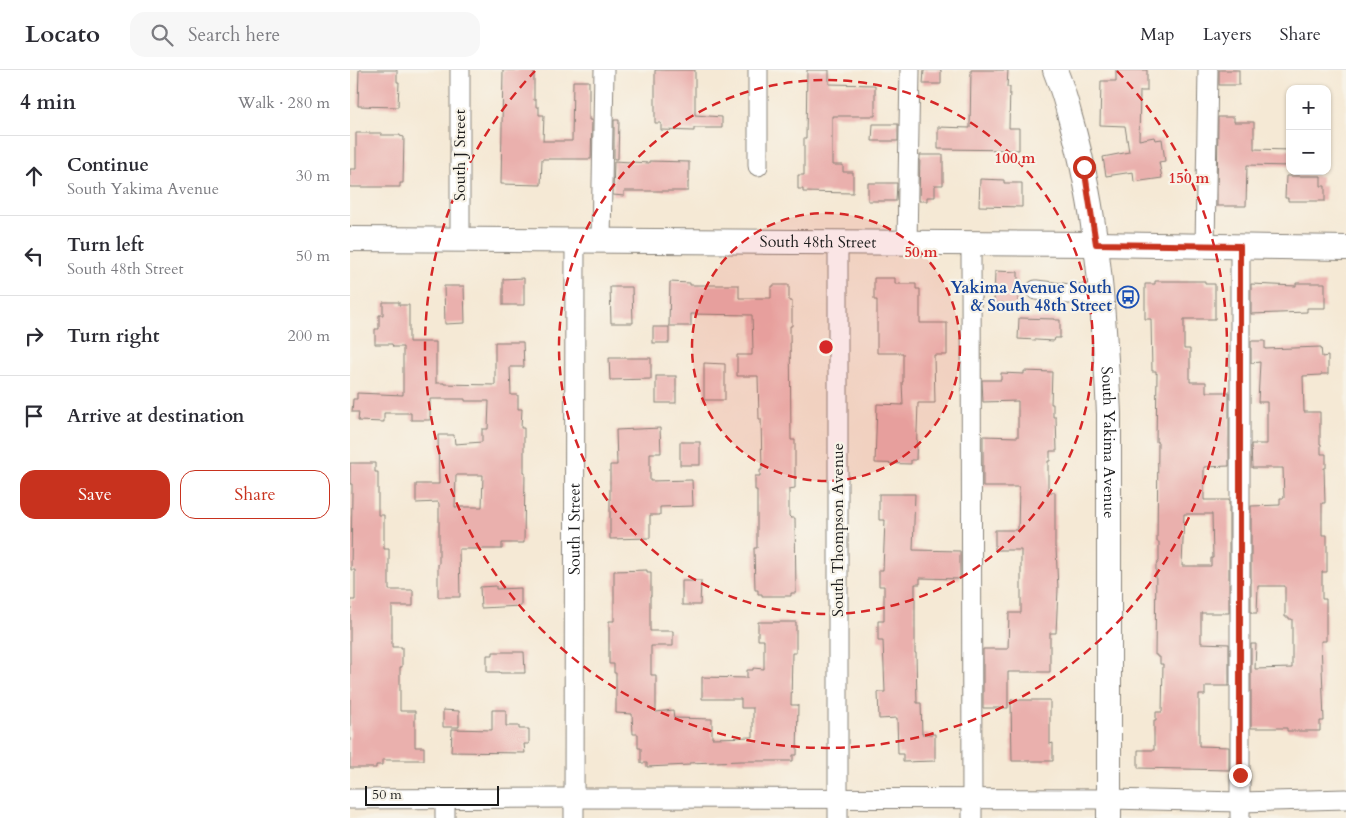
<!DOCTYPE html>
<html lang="en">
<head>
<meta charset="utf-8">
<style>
  :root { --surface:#fff; --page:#f7f7f7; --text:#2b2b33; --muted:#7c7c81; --line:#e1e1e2; --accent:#c8321e }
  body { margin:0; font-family:Cardo,serif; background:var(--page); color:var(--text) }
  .controls { position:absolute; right:15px; top:15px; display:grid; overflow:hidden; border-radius:10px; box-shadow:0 1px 4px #0004 }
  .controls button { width:45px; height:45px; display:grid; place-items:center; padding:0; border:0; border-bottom:1px solid var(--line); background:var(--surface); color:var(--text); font:25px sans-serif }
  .scale { position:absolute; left:15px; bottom:12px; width:134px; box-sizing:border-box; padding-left:5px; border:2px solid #1c1c1c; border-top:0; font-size:14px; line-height:18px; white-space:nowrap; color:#1c1c1c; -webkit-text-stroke:4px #f7f3e8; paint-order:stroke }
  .stop { position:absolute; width:15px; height:15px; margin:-11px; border:4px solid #c8321e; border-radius:50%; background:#fff }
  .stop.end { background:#c8321e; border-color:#fff; box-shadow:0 1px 5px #0008 }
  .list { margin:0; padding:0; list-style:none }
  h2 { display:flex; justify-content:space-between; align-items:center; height:65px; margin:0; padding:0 20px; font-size:21px }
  h2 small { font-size:16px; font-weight:400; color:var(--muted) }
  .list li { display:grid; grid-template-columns:32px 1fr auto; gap:15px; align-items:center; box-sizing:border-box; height:80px; padding:0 20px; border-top:1px solid var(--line) }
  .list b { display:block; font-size:19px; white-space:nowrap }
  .list p { margin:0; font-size:16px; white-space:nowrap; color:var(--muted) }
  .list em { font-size:16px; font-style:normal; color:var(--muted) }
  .actions { display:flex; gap:10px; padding:15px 20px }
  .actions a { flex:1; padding:11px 0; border:1px solid var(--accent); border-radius:15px; text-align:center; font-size:18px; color:var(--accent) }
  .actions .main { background:var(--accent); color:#fff }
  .icon { flex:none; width:28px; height:28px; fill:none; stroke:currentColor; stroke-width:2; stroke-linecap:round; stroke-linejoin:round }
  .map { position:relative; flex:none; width:996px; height:748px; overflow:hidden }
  header { display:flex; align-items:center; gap:30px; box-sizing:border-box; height:70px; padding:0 25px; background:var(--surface); border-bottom:1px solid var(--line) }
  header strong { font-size:24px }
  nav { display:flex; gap:28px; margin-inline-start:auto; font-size:18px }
  .search { width:350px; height:45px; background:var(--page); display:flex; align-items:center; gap:12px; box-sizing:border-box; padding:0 18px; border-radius:15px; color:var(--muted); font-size:19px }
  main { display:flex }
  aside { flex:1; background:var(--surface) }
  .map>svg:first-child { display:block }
</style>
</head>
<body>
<header>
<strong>Locato</strong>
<div class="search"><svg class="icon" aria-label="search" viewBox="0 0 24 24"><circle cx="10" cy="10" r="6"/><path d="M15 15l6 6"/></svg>Search here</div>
<nav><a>Map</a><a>Layers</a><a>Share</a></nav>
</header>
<main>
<aside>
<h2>4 min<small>Walk · 280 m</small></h2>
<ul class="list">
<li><svg class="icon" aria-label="ahead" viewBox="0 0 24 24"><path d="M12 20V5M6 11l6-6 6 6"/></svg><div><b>Continue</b><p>South Yakima Avenue</p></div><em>30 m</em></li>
<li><svg class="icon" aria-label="left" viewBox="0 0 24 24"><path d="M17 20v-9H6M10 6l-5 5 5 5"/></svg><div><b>Turn left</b><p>South 48th Street</p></div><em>50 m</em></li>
<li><svg class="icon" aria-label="right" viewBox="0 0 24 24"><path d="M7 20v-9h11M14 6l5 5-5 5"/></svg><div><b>Turn right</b></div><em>200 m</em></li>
<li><svg class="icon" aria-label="arrive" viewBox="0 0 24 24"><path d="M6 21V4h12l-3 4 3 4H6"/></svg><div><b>Arrive at destination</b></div></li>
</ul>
<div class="actions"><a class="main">Save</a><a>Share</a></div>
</aside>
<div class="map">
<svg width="996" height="748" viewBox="0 0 996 748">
  <rect width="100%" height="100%" fill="#f7f3e8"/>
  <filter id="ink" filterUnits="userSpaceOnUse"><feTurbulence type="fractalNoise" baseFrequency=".02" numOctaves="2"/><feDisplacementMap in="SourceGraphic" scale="10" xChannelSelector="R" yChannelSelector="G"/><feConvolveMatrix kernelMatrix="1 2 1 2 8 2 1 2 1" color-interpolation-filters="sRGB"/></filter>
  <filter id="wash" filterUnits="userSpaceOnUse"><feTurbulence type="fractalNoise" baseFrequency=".0096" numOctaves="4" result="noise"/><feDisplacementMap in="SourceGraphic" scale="20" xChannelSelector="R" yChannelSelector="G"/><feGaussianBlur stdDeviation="1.12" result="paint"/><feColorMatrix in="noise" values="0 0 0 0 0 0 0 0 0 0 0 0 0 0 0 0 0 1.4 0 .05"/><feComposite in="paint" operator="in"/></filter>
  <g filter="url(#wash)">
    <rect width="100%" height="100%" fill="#f5e9d5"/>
    <g id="blocks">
      <g fill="#eab0ad" fill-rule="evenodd">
        <path d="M9,0H47V12H49L48,37L8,36Z"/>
        <path d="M153,0H184V30H186V37H189V45H194L193,71H222L223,11H239V50H242L241,89H192L191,115L151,114Z"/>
        <path d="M305,0H345V45L372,47V58H344V61L311,60V53H305Z"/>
        <path d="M457,0H479V14L525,15V46H482V95H493V102H503V123L453,122V119H448V105H454V68H456Z"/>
        <path d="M574,0H591V14H573Z"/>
        <path d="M621,0H658L657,17H660L659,58H669V80L588,79V57L620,58Z"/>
        <path d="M766,0H797V21H790L789,70L804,67L805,70L812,69L815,91L809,92L812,108L784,112L783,102L756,106L753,87L779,82L775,56L750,55L751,11H766Z"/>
        <rect x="869" y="0" width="20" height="15"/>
        <path d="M868,47H884V52H904V79L940,80V96L897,95L896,136H867Z"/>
        <path d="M264,50H269L268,89H264Z"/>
        <path d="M523,54H548V71H522Z"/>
        <path d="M6,63H31V65H50V66L54,67L53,113H50V117H0V99H6Z"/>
        <path d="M570,85H593V115H585V127H577V131H569Z"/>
        <path d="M264,91L299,93V91L339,92V112H338V121H274V126L263,125Z"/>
        <path d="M936,106H971V116H975V131H938V128H935Z"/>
        <path d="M630,109L654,110V113H672V137L629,136Z"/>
        <path d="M518,113H547L546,131H518Z"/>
        <path d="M645,201L668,202V235H654V233H644Z"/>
        <path d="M174,208V235H153V209Z"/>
        <path d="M524,208H545V214H566V219H570V253H597V285H584L585,333H568L566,390H561V394L525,393L527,334L553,335L552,312H553V283H527V230H524Z"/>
        <path d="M805,211H855V214H865V249H834V279H840V312H856V322H879V396L854,397V430H879V543H851V573L879,574V616H856L855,617V625H849V676L879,677V700L788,698V680H804V650H806V642H812L813,594H810V587H807V585H805L806,495L809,491V472H807L808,372H806L807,303L806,304V301H802L801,249H795V214H805ZM834,444H862L863,488H861V496H832Z"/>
        <path d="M320,212L340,213V215H389V228H421V217H423V215H439V231H442V256H440L441,370H445V418L439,419V446L441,448H445L446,523H441V526H412V524H408V520H405L404,478H407V420H405V406H410V400H412L411,349H409L408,306H387V285H402V279H403L402,245L341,244V256H319Z"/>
        <path d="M946,213H975V238H957V242L901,244V214L946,216Z"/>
        <path d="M94,216H114L115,253L95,254Z"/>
        <path d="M260,217H282L283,253H261Z"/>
        <path d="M33,232H49V235H59V272H86V313H94V314L145,315V272H173L174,297H160L161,325H168V339H172L171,358H174V402H175L174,473H152V479H109L110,527H88V494H89V434L88,432L66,433V414H89L88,365H104L105,374L132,372V359H138L139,331H115V329H80V350H61V343H34V352L8,351L9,342H2L3,329H7V323L53,325V277H43L42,274H25V259H29V245H33ZM106,405H133L132,437H105Z"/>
        <path d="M669,248L705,249V250H710V268H705L704,271L668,269Z"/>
        <rect x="303" y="257" width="16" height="16"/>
        <path d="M901,271H915V279L971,277L972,287L978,286V304H971V305L953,306L954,342H970V374H971V384H976V398H974L975,433H972V465H977V502H972V529H976V571H971L974,651H970V661H937V658H901V574H906L905,599L942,598V549H939V547H935V516H908L907,543H901V436L930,435V428H934L933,398H902L901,374H917V332H908L910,292L901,293Z"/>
        <path d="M259,288H301V309L260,310Z"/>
        <path d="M354,293L375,294V330H354Z"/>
        <path d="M674,301L702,302L701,334H703V347H706L707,381H700V391H698V422H705V478H706L708,519L706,563H700V602H658V638H633V579H658L659,543H671V480H645V460H668L669,417H633V366L668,367V331L633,332L632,310H651V303L674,304Z"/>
        <rect x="306" y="306" width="20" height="27"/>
        <path d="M310,358L311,383H300V411L342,410L343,436L310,437V445H300V468L260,469V395H267L266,360Z"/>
        <rect x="330" y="372" width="20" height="23"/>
        <path d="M0,393H25V402H28V445H34V479H39V520H63V536H42V577H52V597H50V641H65V677H74V690H32V695H26V698H0V539H1V530H5V500H1L2,421V414H0Z"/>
        <path d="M529,424H565L563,480L610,481V509L570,508V514H565V583H566L567,633H571L572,664H585V691L553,692V684H548L547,648L529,649L528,622H535L533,571H528V551H534V516H529V500H533L535,450H529Z"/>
        <path d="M297,500V502H301V526H300V561H323V576H301V605H306V642L323,640L324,648L362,649V668L403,667V638H391V629H352V607L397,608V600H403V598L414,599V570H408V552H446V583H442L441,635H448L447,685H443V691H391L339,693V695L297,697V693H291V678H288V664H283L282,644L266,643V603H264V594H259V551H264V501Z"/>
        <path d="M332,511H351L350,535H332Z"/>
        <path d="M146,516V519L171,518V536L131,538L130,517Z"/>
        <path d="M143,582H174L175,603H150V602H137V585H143Z"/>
        <path d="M661,630H700V674L703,673V691H662Z"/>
        <path d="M93,640L109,641V657H93Z"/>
        <path d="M142,640H156V656H169V659H179V674H174L175,683L101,682L102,659L142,660Z"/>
      </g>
    </g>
  </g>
  <g filter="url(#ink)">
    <use href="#blocks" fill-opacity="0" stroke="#888278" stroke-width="1"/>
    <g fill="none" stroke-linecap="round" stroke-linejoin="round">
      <g stroke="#888278" stroke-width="21">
        <g id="minor">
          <path d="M110,0V170"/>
          <path d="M408,96V0"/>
          <path d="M251,171L254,0"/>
          <path d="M488,173V748"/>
          <path d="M557,173L560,0"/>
          <path d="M621,174L622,748"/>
          <path d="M855,176L858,0"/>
          <path d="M890,176V748"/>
          <path d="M686,220L719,224H751"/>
          <path d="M0,729L224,728L759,729L890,732L996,729"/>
          <path d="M95,748V729"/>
          <path id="s1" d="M224,748L225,171"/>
        </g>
      </g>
      <g stroke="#888278" stroke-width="26">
        <g id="major">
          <path id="s2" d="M705,0C711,15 716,31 720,47C748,143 754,244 759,344V748"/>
          <path id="s3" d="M0,169L746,174L996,178"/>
        </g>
      </g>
      <use href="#minor" stroke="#fff" stroke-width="19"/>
      <use href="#major" stroke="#fff" stroke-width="24"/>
    </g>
  </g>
  <g fill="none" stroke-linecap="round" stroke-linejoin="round" filter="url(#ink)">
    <path stroke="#c8321e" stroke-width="6" d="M734,97L746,174L890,176V705"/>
  </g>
  <circle cx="476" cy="277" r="134" fill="#d62828" fill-opacity=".12"/>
  <g fill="none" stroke="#d62828" stroke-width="2.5" stroke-dasharray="9 6">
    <circle cx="476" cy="277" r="134"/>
    <circle cx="476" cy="277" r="267"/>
    <path d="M767 1A401 401 0 1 1 185 1"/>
  </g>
  <defs>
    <g id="bus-ring" transform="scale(1.125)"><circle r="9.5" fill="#f7f3e8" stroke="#1a4fb4" stroke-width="1.5"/><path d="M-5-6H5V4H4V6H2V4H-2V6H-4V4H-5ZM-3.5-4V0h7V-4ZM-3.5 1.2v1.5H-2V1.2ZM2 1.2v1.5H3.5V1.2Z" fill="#1a4fb4"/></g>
  </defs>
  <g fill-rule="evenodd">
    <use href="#bus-ring" x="778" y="227"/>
  </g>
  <g text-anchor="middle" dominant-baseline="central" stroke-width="4.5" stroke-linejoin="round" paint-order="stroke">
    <g font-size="16" fill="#1c1c1c" stroke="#f7f3e8">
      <text transform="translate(110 85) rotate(-90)">South J Street</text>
      <text stroke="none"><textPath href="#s3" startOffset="468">South 48th Street</textPath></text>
      <text stroke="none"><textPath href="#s2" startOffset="378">South Yakima Avenue</textPath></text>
      <text stroke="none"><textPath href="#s1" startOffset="289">South I Street</textPath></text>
      <text transform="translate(488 460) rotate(-90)">South Thompson Avenue</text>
    </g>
    <g font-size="16" font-weight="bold" fill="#164399" stroke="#f7f3e8" text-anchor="end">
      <text x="762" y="218">Yakima Avenue South<tspan x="762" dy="18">&amp; South 48th Street</tspan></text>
    </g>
  </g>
  <circle cx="476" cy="277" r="8" fill="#d62828" stroke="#f7f3e8" stroke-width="2.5"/>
  <g font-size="15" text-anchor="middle" font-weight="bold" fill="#d62828" stroke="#f7f3e8" stroke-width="4.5" stroke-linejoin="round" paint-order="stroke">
    <text x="665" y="93">100 m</text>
    <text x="839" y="113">150 m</text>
    <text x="571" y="187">50 m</text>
  </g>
</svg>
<div class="controls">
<button>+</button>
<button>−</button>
</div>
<div class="scale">50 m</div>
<div class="stop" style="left:734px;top:97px"></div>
<div class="stop end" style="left:890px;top:705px"></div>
</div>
</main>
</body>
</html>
